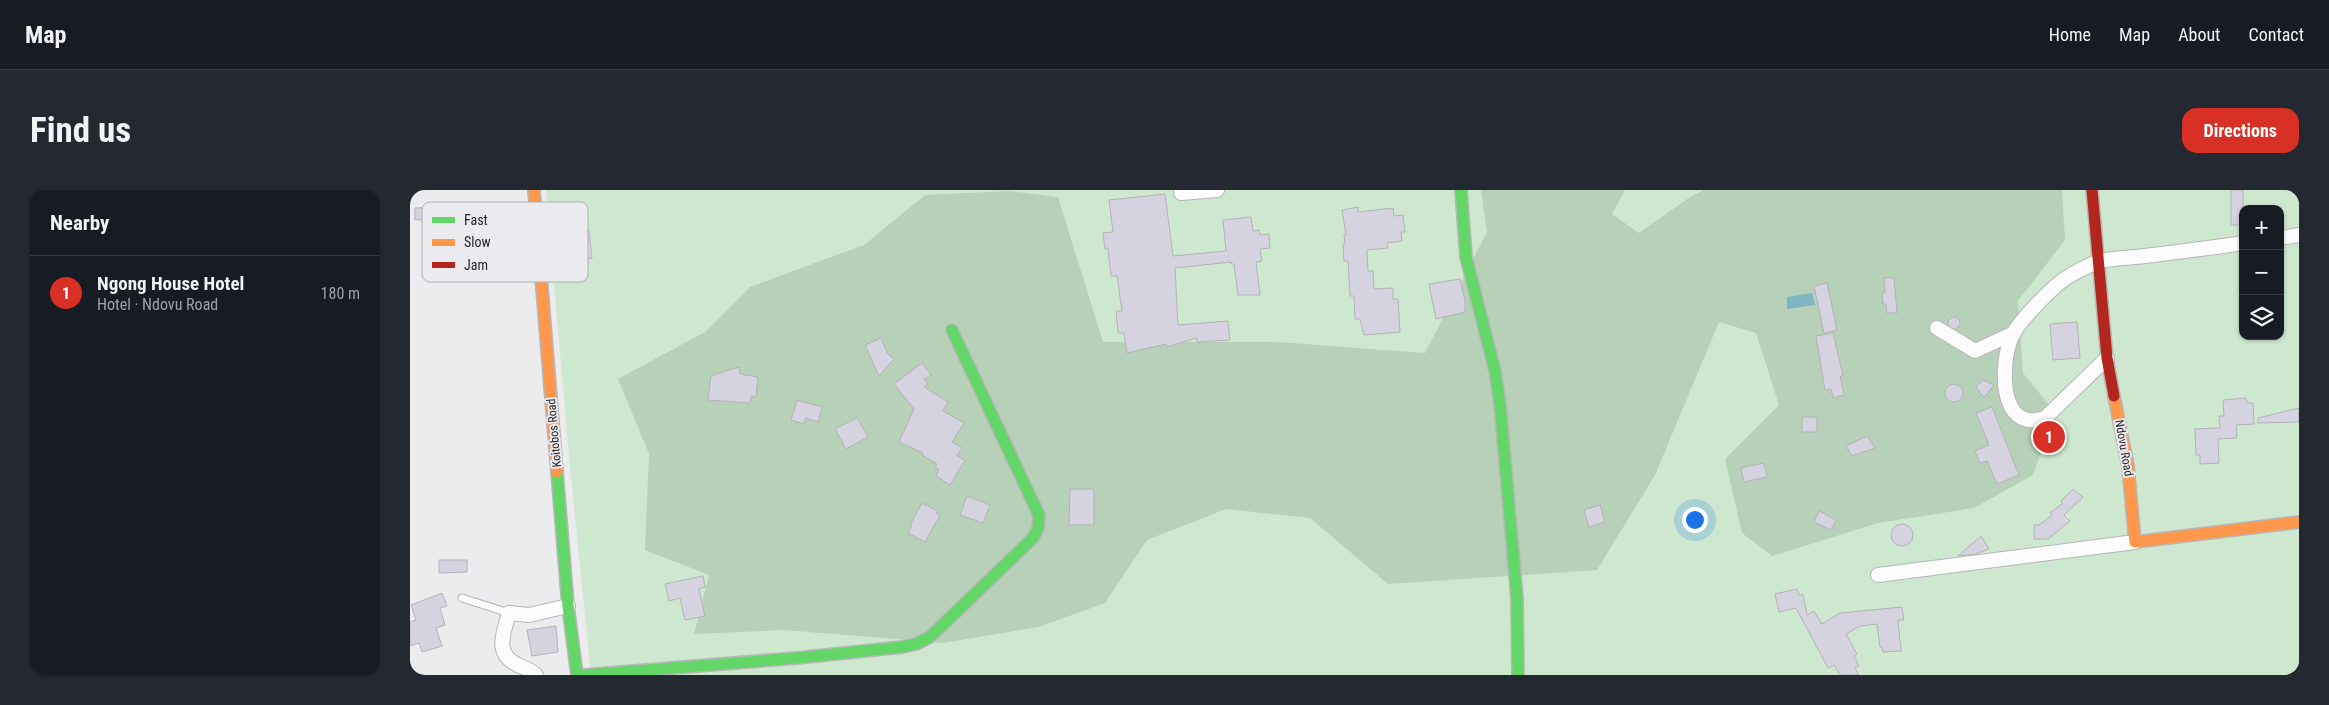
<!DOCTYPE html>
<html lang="en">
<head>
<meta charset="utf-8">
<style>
  :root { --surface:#171b24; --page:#242831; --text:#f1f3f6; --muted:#9ea1a6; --line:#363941; --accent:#d93025 }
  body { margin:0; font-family:"Roboto Condensed",sans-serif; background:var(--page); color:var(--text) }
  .controls { position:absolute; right:15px; top:15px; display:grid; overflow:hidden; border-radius:10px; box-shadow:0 1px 4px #0004 }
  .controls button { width:45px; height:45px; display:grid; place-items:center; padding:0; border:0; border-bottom:1px solid var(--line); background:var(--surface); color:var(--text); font:25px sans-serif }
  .you { position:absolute; left:1284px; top:329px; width:18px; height:18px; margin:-12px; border:4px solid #fff; border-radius:50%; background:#1a73e8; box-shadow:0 0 0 8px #1a73e833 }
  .badge { display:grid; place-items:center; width:32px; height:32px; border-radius:50%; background:var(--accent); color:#fff; font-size:16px; font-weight:700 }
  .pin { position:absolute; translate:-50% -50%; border:2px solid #fff; box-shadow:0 1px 5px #0006 }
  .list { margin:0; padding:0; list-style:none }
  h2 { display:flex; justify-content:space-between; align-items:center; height:65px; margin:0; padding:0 20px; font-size:21px }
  h2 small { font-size:16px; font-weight:400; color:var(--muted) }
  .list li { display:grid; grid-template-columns:32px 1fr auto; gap:15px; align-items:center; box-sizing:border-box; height:75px; padding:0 20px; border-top:1px solid var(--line) }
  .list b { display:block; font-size:19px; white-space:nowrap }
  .list p { margin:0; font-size:16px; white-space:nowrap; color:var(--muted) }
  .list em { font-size:16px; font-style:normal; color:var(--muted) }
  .icon { flex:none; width:28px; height:28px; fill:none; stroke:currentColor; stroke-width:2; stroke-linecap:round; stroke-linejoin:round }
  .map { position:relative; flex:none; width:1889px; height:485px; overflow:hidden; border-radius:15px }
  header { display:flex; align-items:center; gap:30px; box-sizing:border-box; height:70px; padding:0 25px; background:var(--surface); border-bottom:1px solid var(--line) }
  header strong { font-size:24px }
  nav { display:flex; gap:28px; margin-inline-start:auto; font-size:18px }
  .intro { display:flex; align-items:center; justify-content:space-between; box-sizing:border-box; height:120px; padding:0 30px }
  h1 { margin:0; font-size:35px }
  .button { padding:12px 22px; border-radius:15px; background:var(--accent); color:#fff; font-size:18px; font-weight:700 }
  main { display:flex; gap:30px; padding:0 30px }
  aside { flex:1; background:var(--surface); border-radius:15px; box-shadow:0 1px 4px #0004 }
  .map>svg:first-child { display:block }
</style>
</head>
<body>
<header>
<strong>Map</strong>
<nav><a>Home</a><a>Map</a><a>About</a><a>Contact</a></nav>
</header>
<div class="intro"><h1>Find us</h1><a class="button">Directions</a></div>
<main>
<aside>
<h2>Nearby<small></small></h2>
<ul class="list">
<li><span class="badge">1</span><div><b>Ngong House Hotel</b><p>Hotel · Ndovu Road</p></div><em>180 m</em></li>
</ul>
</aside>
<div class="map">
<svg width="1889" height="485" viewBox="0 0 1889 485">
  <rect width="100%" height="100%" fill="#ecebee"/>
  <path fill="#cee8cf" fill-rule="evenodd" d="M136,0H1889V485H181L159,267ZM1833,19H1870V146H1833Z"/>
  <path fill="#b7d0b8" d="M1071,0H1215L1202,24L1229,43L1280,7L1294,0H1652L1655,50L1608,111L1613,183L1645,222L1623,285L1564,318L1468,333L1362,366L1332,343L1315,269L1369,215L1346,143L1309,132L1245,285L1187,380L978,394L900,328L816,319L737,350L695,413L629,437L534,453L374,440L284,444L299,385L235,360L239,264L208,189L295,142L340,97L454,55L515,5L599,1L648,7L693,152H868L1015,163L1077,42Z"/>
  <path fill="#7db5c1" d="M1402,103L1405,115L1377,119V107Z"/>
  <g fill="#d5d3df" stroke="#b4b3b5">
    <rect x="1821" y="0" width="12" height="35"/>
    <path d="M755,4L763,66L816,61L813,30L841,27L843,41L849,40L850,45L859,44L860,58L850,59L852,71L846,72L850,105H828L824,74H821V72L765,78L768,135L818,131L820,150L787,152L786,148L757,157L756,154L717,163L714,143H708L706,121H712L707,86H701L698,59H695L693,43L703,42L699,10Z"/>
    <path d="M30,17V29L5,30V18Z"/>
    <path d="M948,17V22L983,18L984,26L993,25L995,42H991L992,51L977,53L978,58L957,60L958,81H963L964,99L983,98V109H988L990,142L954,145L950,129H945L944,106H940L938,71H934L933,54H935L934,45H936L932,20Z"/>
    <path d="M179,41L182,68L169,70L163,43Z"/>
    <path d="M1474,88H1484L1487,123H1477L1476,114H1473L1472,103H1475Z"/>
    <path d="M1050,89L1055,111V122L1026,129L1019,94Z"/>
    <path d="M1417,93L1427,140L1414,143L1404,96Z"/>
    <circle cx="1544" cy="133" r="6"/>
    <path d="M1667,132L1670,168L1643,170L1640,134Z"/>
    <path d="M1423,143L1433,186H1430L1434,205L1423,208L1421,199L1415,200L1406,146Z"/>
    <path d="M471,148L478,164L484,169L469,186L455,155Z"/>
    <path d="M512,173L521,185L514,189L518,194L514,197L538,212L533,221L554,233L542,252L552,258L547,266L555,270L540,295L526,286L529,280L525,277L527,274L512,265L513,263L489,252L504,219L484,194Z"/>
    <path d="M329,177L330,184L348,187L346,207L341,206L340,213L298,210L301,186Z"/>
    <path d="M1573,190L1584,195L1574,208L1566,197Z"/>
    <circle cx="1544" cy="203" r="9"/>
    <path d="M1836,208L1837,213H1843L1844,234L1826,235L1827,248L1808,249L1809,273L1790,274V265H1786L1785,239L1810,238L1809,226H1814L1813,210Z"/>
    <path d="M387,210L412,217L408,232L396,228L394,234L381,230Z"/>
    <path d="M1582,217L1609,285L1587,294L1577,271L1570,273L1565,261L1579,255L1566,223Z"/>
    <path d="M1889,218V232L1848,233V228Z"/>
    <rect x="1392" y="227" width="15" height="15"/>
    <path d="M447,228L458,247L436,259L425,239Z"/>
    <path d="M1457,246L1465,258L1442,266L1436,256Z"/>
    <path d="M1354,273L1357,287L1334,292L1331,278Z"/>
    <path d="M660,299H684V335H659Z"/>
    <path d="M1663,299L1673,307L1654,325L1660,331L1638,349H1624V335H1629L1642,325L1640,323L1653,313L1651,311Z"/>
    <path d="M557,306L580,315L573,333L550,325Z"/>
    <path d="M512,313L528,321L526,323L530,325L515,352L498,343L502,336L500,335Z"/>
    <path d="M1190,315L1195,332L1179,337L1174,320Z"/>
    <path d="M1409,321L1426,330L1421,340L1404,332Z"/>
    <circle cx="1492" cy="345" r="11"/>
    <path d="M1571,346L1579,359L1565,364L1548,366Z"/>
    <path d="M29,370H57V382L29,383Z"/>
    <path d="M293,386L295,397L289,399L295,426L275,430L270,408L259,411L255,394Z"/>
    <path d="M1387,399L1389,405H1393L1397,425L1404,421L1412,434L1430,423L1492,417L1494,430H1488L1491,461L1473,462L1472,457H1470L1467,434L1450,436L1436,444L1447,464L1444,466L1449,476L1445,478L1449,485H1430L1424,475L1418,478L1386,418L1369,422L1365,404Z"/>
    <path d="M32,403L37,416L30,418L35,435L26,438L32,456L12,462L9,453L0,456V432L6,430L1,415Z"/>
    <path d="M146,436L148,462L122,466L117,440Z"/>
  </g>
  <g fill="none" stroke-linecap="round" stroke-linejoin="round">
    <g stroke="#b7b6b8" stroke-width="9">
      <path id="lane" d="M52,408L99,423"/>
    </g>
    <g stroke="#b7b6b8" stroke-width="16">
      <g id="street">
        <path d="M771,3L807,0"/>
        <path d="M1870,48L1889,45"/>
        <path d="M1527,138L1565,161L1604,143"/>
        <path d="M1697,168L1635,228C1588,244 1590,173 1602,146C1609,131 1645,94 1659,86C1668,81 1680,74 1690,71C1705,68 1720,68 1735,66C1768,62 1800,58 1833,53"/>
        <path d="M1468,385L1725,352"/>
        <path d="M126,485C121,480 115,478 108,475C84,464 93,444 99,423L119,425L158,416"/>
      </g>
    </g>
    <g stroke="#b7b6b8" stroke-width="14">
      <g id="fast">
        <path d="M1051,0L1056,67L1085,181L1090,214L1107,408L1108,485"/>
        <path d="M147,282L158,416L167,485"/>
        <path d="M175,485L387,468L492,457L506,454L520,447L623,348L628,338L629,325L542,140"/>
      </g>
    </g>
    <g stroke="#b7b6b8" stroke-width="14">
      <g id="slow">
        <path d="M124,0L147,282"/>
        <path d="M1704,206L1718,276L1725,352L1889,332"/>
      </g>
    </g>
    <g stroke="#b7b6b8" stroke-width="14">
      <path id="jam" d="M1682,0L1697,168L1704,206"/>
    </g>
    <use href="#lane" stroke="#fcfcfc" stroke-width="7"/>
    <use href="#street" stroke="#fcfcfc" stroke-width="14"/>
    <use href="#fast" stroke="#63d668" stroke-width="11"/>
    <use href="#slow" stroke="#ff974d" stroke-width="11"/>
    <use href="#jam" stroke="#b3261e" stroke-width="11"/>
  </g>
  <g text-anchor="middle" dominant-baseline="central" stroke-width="4" stroke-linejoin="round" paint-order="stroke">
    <g font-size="12" fill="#262628" stroke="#ebeaef">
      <text transform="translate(144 243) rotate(-95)">Koitobos Road</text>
      <text transform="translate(1714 258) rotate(80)">Ndovu Road</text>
    </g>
  </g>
  <rect x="12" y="12" width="166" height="80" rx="8" fill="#ebeaef" stroke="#b0afb3" stroke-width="1"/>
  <rect x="22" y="27" width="23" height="6" fill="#63d668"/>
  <rect x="22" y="49" width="23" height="7" fill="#ff974d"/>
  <rect x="22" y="72" width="23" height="6" fill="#b3261e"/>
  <g font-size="14" fill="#262628">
    <text x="54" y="35">Fast</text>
    <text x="54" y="57">Slow</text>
    <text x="54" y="80">Jam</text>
  </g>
</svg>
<div class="controls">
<button>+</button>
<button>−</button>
<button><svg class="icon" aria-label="layers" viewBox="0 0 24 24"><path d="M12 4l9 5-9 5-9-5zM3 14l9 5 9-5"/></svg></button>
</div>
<div class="you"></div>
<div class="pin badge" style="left:1639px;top:247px">1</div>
</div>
</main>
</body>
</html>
